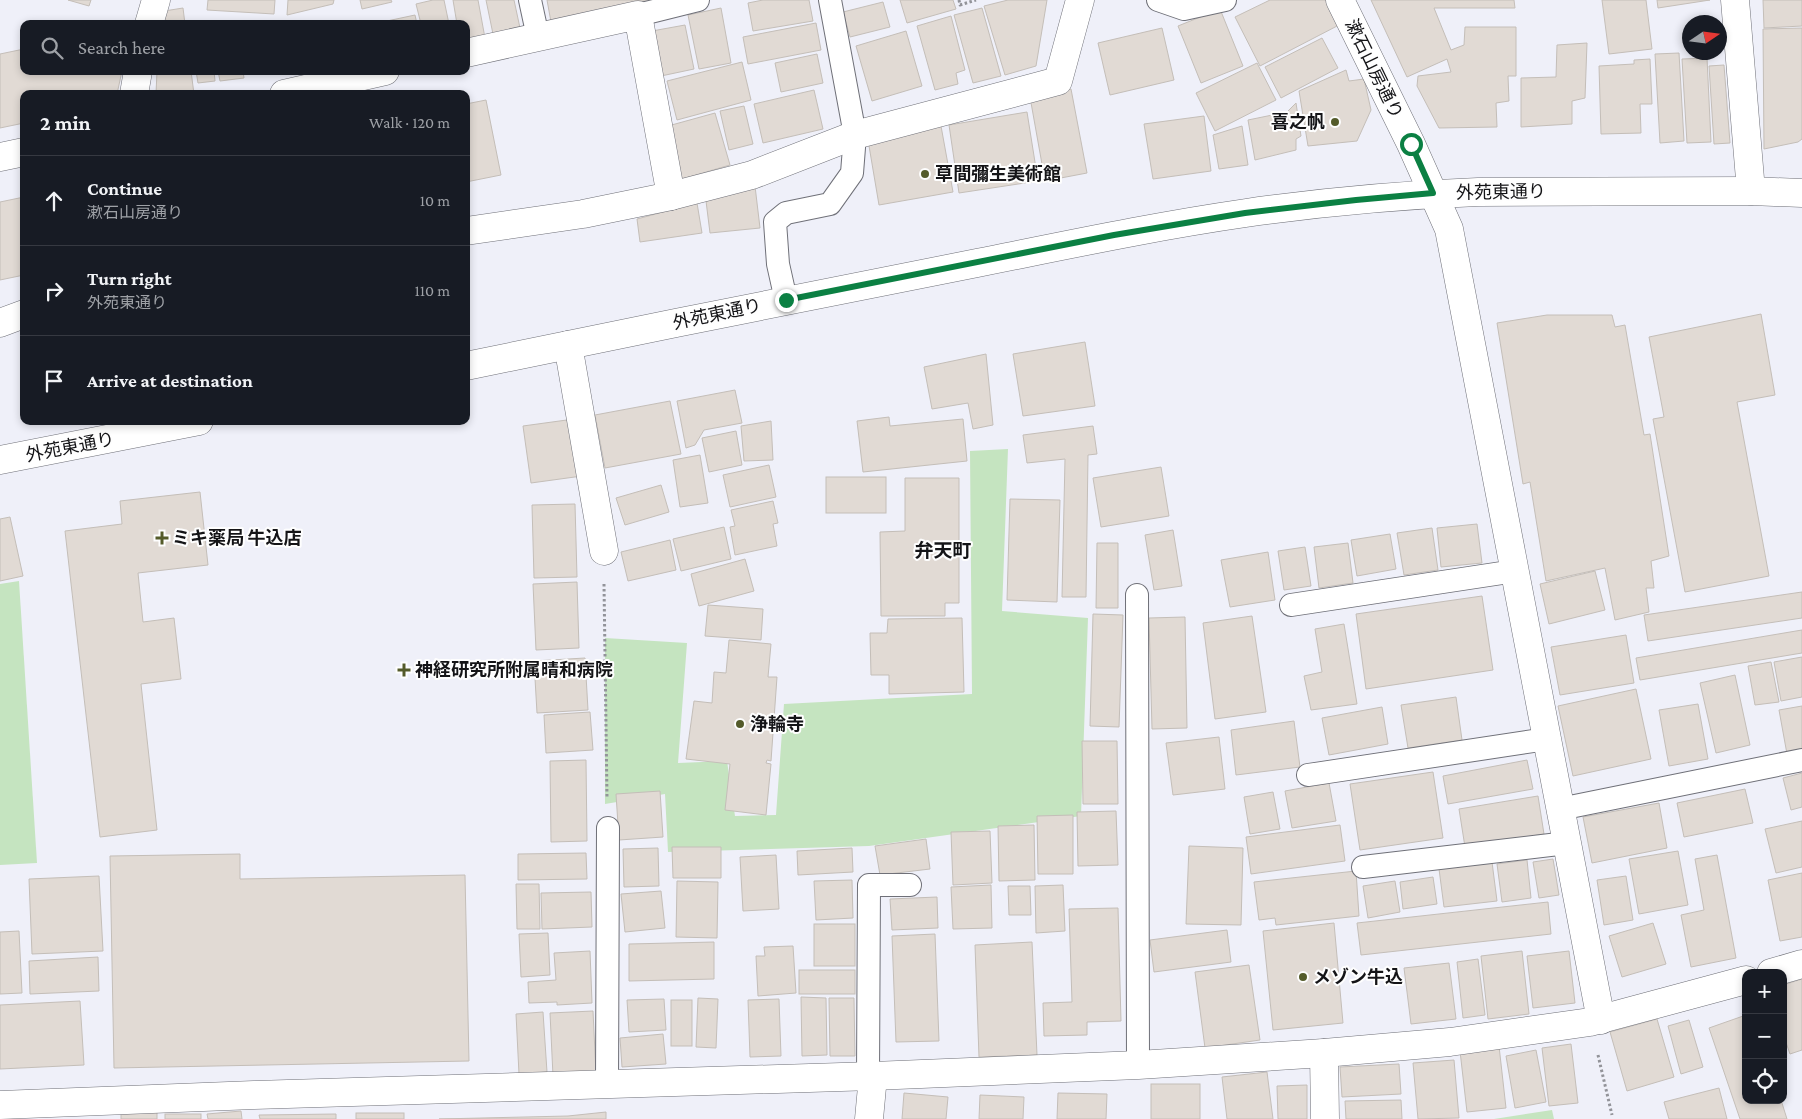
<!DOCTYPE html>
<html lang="en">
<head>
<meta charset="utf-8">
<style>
  :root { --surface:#171b24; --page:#20242c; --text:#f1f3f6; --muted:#9ea1a6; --line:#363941 }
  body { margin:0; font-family:"Crimson Pro","Noto Sans JP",serif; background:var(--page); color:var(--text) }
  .controls { position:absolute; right:15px; bottom:15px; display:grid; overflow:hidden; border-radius:10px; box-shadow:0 2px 8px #0003 }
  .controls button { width:45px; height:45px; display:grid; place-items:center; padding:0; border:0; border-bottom:1px solid var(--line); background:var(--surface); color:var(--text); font:25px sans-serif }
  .compass { position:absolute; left:1682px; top:15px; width:45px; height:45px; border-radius:50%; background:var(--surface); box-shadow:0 2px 8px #0003; rotate:77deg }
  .stop { position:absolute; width:15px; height:15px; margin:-11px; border:4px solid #0b8043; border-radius:50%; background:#fff }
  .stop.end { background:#0b8043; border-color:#fff; box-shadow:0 1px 5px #0008 }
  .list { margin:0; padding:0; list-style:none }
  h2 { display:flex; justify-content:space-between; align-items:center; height:65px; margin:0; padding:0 20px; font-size:21px }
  h2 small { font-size:16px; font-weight:400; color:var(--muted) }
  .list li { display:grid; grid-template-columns:32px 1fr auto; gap:15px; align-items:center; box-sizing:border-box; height:90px; padding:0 20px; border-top:1px solid var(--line) }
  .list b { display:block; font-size:19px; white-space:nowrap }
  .list p { margin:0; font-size:16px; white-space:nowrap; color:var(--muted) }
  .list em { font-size:16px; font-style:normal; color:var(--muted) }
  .icon { flex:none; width:28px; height:28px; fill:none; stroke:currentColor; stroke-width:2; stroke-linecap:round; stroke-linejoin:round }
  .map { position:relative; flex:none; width:1802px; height:1119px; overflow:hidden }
  .search { position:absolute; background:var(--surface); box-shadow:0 2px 8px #0003; left:20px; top:20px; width:450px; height:55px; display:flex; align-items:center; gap:12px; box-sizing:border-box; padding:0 18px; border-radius:10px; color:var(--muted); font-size:19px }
  .panel { position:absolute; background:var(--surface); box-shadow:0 2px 8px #0003; left:20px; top:90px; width:450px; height:335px; border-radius:10px }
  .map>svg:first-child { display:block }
</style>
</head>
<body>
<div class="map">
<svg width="1802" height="1119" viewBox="0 0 1802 1119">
  <rect width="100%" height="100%" fill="#eff0f9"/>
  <g fill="#c5e4c0">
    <path d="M1008,449L1002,611L1088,618L1081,816L869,846L668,852L665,794L605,804V638L687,643L678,763L727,761L735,816L776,815L784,704L972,694L970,451Z"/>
    <path d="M19,581L37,863L0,865V584Z"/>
    <path d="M1552,1110L1554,1119H1494Z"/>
  </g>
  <g fill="#e1dad4" stroke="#c4beb8">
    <path d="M68,0H91L89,6Z"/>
    <path d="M208,0H275L274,14L207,10Z"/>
    <path d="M288,0H334L333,4L287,15Z"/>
    <path d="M360,0H391L392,2L362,9Z"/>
    <path d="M433,0H444L449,24H421L416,4Z"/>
    <path d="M453,0H478L485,38L466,41V24H457Z"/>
    <path d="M486,0H514L520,28L493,34Z"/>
    <path d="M547,0H660L551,22Z"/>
    <path d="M763,0H809L813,21L753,31L748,3Z"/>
    <path d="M900,0H953L956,9L907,23Z"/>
    <path d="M1008,0H1047L1036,66L1005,75L984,6Z"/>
    <path d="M1270,0H1326L1339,25L1260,66L1235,17Z"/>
    <path d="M1371,0H1514L1515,8H1434L1451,50L1464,45L1465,27H1516V76H1508L1509,101L1496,103L1497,127L1439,128L1417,86L1418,76L1451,72L1447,59L1407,77Z"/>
    <path d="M1602,0H1646L1652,49L1609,54Z"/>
    <path d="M1657,0H1710L1658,8Z"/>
    <path d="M1763,0H1802V26L1764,28Z"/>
    <path d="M883,2L890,27L850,37L843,12Z"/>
    <path d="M183,8L185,24H158V12Z"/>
    <path d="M721,8L731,63L699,69L688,15Z"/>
    <path d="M982,8L1001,76L973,83L954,15Z"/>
    <path d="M1220,9L1243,66L1201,83L1178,26Z"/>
    <path d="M415,15L417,24H388L387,21Z"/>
    <path d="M951,16L965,70L956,73L958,84L935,90L917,26Z"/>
    <path d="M816,23L821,50L748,64L743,37Z"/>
    <path d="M685,25L694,69L661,76L652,31Z"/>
    <path d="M1162,28L1174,80L1110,95L1098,43Z"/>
    <path d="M1802,28V139L1798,142L1764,149L1763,29Z"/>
    <path d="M906,31L922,86L872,101L856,46Z"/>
    <path d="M1322,38L1338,68L1281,98L1265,67Z"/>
    <path d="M1587,43L1585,98L1572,101V124L1521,127V78L1556,77L1557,45Z"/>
    <path d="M24,49V71H122L117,94H24V123L0,128V54Z"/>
    <path d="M1679,53L1684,141L1660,143L1655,54Z"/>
    <path d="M817,54L823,83L781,92L775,63Z"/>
    <path d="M1707,58L1711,142L1687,143L1682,59Z"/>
    <path d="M1650,59L1652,104H1640L1641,133L1601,134L1599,66L1634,64V60Z"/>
    <path d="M742,62L751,100L677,120L667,81Z"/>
    <path d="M1257,63L1276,100L1215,131L1196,93Z"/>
    <path d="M1724,65L1730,143L1714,144L1709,66Z"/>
    <path d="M1346,70L1349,81L1364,79L1371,110L1357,141L1308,146L1299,91Z"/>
    <path d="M157,71H191L194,94H156Z"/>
    <path d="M196,71H214L215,81L198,83Z"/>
    <path d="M218,71H243L244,78L220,81Z"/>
    <path d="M1071,89L1087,173L1045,181L1030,97Z"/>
    <path d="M814,90L823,129L763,143L754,104Z"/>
    <path d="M486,100L501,175L466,182V104Z"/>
    <path d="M1296,103L1301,136L1296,139V150L1255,160L1248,120L1287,112Z"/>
    <path d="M744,106L753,144L729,150L720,111Z"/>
    <path d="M1027,112L1038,181L959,193L949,125Z"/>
    <path d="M715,113L730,165L682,179L668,126Z"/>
    <path d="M1204,116L1211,171L1153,179L1144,124Z"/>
    <path d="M941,126L953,192L879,205L868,140Z"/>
    <path d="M1242,126L1248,165L1219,169L1213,135Z"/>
    <path d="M755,186L760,228L710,233L706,201Z"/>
    <path d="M24,197V275L0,280V202Z"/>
    <path d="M697,203L702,233L640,242L637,219Z"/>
    <path d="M1761,314L1775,395L1737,402L1769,576L1685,592L1653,419L1664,417L1649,337Z"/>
    <path d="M1547,315H1612L1615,327L1625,325L1644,435L1650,434L1669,556L1651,561L1654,588H1646L1649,612L1615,620L1605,568L1546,581L1530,482L1523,484L1497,323Z"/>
    <path d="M1085,342L1095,406L1023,416L1013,354Z"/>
    <path d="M986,354L993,425L973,429L968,403L932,409L924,367Z"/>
    <path d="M735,390L742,423L704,430L695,445L686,448L677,401Z"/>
    <path d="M670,401L681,454L605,468L595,415Z"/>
    <path d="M889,417L890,426L963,419L967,461L863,472L857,421Z"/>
    <path d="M574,419L582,476L531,483L523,426Z"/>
    <path d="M771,421L773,460L744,461L741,426Z"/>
    <path d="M1093,426L1097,454L1088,455L1086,597H1062L1065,459L1027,463L1023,435Z"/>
    <path d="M736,431L742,465L709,472L702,438Z"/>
    <path d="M700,455L708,503L680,507L673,460Z"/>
    <path d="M769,465L776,497L730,507L723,475Z"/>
    <path d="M1161,467L1169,516L1101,527L1093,478Z"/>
    <rect x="826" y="477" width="60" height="36"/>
    <path d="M905,478H959V603H945V616H881L880,532L905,531Z"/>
    <path d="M661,485L669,512L625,525L616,498Z"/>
    <path d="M200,492L208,565L138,573L143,622L174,618L181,679L141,684L157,830L100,837L65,531L122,524L120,501Z"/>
    <path d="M1010,499L1060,500L1057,602L1007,600Z"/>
    <path d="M773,501L778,523L773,524L777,546L735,555L730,527L735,526L731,510Z"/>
    <path d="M575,504L577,577L534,578L532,505Z"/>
    <path d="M10,517L23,576L0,581V519Z"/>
    <path d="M1477,524L1482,563L1441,567L1437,528Z"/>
    <path d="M724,527L731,559L681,571L673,539Z"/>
    <path d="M1432,528L1438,570L1404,575L1397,533Z"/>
    <path d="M1173,530L1182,586L1154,590L1145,535Z"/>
    <path d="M1390,534L1396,569L1357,576L1351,540Z"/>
    <path d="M670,540L676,570L628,581L621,552Z"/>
    <path d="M1097,543H1118V608H1096Z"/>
    <path d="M1348,543L1353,583L1319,588L1314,547Z"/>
    <path d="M1305,547L1311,586L1284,590L1278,551Z"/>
    <path d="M1268,552L1275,600L1230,607L1221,560Z"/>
    <path d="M745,559L754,591L699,606L691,574Z"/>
    <path d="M1595,571L1605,610L1549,624L1540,584Z"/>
    <path d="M577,582L579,648L536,650L533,584Z"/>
    <path d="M1802,592V618L1648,641L1644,615Z"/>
    <path d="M1482,596L1493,670L1366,689L1356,614Z"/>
    <path d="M708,605L763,609L761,640L705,636Z"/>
    <path d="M1093,614L1123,615L1119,727L1090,726Z"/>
    <path d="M1252,616L1266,712L1215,719L1203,623Z"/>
    <path d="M1185,617L1187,728L1152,729L1149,618Z"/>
    <path d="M962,618L964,692L889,694V675H871L870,633H887L888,619Z"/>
    <path d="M1344,624L1357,704L1311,710L1304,676L1322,672L1315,629Z"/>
    <path d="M1802,630V653L1640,680L1636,658Z"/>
    <path d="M1626,635L1634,683L1560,695L1551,647Z"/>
    <path d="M729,640L771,644L768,677H777L771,761L767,760L766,763L771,764L766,815L725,810L730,764L686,759L694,701L712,703L714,672L726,673Z"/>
    <path d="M1802,657V697L1781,701L1774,662Z"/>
    <path d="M585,658L588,710L537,713L534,661Z"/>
    <path d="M1771,662L1779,702L1755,705L1748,666Z"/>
    <path d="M1735,675L1750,745L1716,753L1700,683Z"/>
    <path d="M1636,689L1651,759L1573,776L1558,706Z"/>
    <path d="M1456,697L1462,740L1408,748L1401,705Z"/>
    <path d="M1698,704L1708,759L1669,766L1659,710Z"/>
    <path d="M1802,706V751L1787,754L1779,710Z"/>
    <path d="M1382,707L1388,744L1329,755L1322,718Z"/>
    <path d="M590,712L593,750L546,753L544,715Z"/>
    <path d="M1294,721L1300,767L1236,775L1231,730Z"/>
    <path d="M1219,737L1225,789L1173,795L1166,743Z"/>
    <path d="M1082,741H1117L1118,804H1083Z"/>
    <path d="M586,760L587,841L551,842L550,761Z"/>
    <path d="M1527,760L1533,789L1448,804L1443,776Z"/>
    <path d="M1433,772L1443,838L1360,850L1350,784Z"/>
    <path d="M1802,773V807L1791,810L1783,778Z"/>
    <path d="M1329,783L1336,821L1292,828L1285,791Z"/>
    <path d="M1745,789L1753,823L1684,837L1677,803Z"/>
    <path d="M660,791L663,837L619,840L616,794Z"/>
    <path d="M1273,792L1280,829L1250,834L1244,797Z"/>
    <path d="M1538,796L1544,834L1465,847L1459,809Z"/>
    <path d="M1659,803L1667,848L1592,863L1583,817Z"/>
    <path d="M1116,811L1118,865L1078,866L1077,812Z"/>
    <path d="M1073,815V874H1038L1037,816Z"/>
    <path d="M1802,821V867L1776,873L1765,829Z"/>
    <path d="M1034,825L1035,880L999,881L998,826Z"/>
    <path d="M1340,825L1345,861L1251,874L1246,837Z"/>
    <path d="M990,831L992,883L953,885L951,832Z"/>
    <path d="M926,839L930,869L880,875L875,846Z"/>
    <path d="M1189,846L1243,848L1241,925L1186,924Z"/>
    <path d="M672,847H721V878H673Z"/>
    <path d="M658,848L659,886L624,887L623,849Z"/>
    <path d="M852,848L853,872L798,875L797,851Z"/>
    <path d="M1678,851L1688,905L1639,914L1629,859Z"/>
    <path d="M586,853L587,879L518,880V854Z"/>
    <path d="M240,854V879L465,875L469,1061L114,1068L110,856Z"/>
    <path d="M776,855L779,909L743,911L740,857Z"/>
    <path d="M1717,855L1736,958L1691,967L1681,915L1704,910L1695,859Z"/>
    <path d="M1553,859L1559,895L1539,898L1533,862Z"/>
    <path d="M1527,860L1531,898L1502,902L1497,864Z"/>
    <path d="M1492,862L1497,901L1444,907L1439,869Z"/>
    <path d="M1356,871L1359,916L1276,925L1275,918L1259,920L1254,882Z"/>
    <path d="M1802,873V937L1780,941L1768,880Z"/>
    <path d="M99,876L103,951L32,954L29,879Z"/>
    <path d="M1626,876L1633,920L1604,925L1597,880Z"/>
    <path d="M1433,877L1437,904L1403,909L1400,882Z"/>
    <path d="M852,880L853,918L816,920L814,881Z"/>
    <path d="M677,881L718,882L717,938L676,937Z"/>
    <path d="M1395,881L1400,912L1368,918L1363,886Z"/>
    <path d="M516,884H539L540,929H517Z"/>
    <path d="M991,885L992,928L953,929L951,887Z"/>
    <path d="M1063,885L1065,931L1036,933L1035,886Z"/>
    <path d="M1008,886H1030L1031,915H1009Z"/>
    <path d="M661,891L665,928L625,932L621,894Z"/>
    <path d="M591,892L592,927L542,929L541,893Z"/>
    <path d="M937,897L938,928L892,930L890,899Z"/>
    <path d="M1548,902L1551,934L1361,955L1357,923Z"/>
    <path d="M1118,908L1121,1021L1087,1022V1035L1044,1036L1043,1003L1072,1002L1069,909Z"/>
    <path d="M1334,923L1343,1023L1273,1030L1263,931Z"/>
    <path d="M1653,923L1666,964L1622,977L1609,936Z"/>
    <rect x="814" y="924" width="41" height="42"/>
    <path d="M1227,930L1231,962L1154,972L1150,940Z"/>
    <path d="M19,931L22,993L0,994V932Z"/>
    <path d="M548,933L550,975L521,977L519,934Z"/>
    <path d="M935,934L939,1041L896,1042L892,936Z"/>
    <path d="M714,942V979L629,981V944Z"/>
    <path d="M1032,942L1037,1055L979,1057L975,945Z"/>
    <path d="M793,946L796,993L758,996L756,956H765L764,947Z"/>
    <path d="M590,951L592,1003L557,1005V1002L529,1003L528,982L556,980L554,953Z"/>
    <path d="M1522,951L1529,1014L1488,1019L1481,956Z"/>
    <path d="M1569,951L1575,1003L1533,1008L1527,956Z"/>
    <path d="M98,957L99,991L30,994L29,961Z"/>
    <path d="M1478,959L1485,1015L1463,1018L1457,962Z"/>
    <path d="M1449,963L1456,1019L1411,1024L1404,968Z"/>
    <path d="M1249,965L1260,1040L1205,1048L1195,972Z"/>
    <rect x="799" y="970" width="56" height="24"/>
    <path d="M1802,979V1050L1790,1054L1783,1034V985Z"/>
    <path d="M801,997L826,998L827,1055L802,1056Z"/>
    <path d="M698,998L718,999L716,1048L696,1047Z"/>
    <path d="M829,998H854L855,1056H830Z"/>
    <path d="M664,999L666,1030L629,1032L627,1000Z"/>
    <path d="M779,999L781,1056L750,1057L748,1000Z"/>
    <rect x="671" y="1000" width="21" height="46"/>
    <path d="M80,1001L84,1065L0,1069V1005Z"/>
    <path d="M593,1011L596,1074L553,1076L550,1013Z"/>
    <path d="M543,1012L547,1072L519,1074L516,1014Z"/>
    <path d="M1746,1015V1100H1781L1787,1119H1740L1709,1028Z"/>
    <path d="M1657,1019L1674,1077L1627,1091L1610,1032Z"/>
    <path d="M1689,1020L1703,1067L1681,1074L1668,1026Z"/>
    <path d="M663,1034L666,1064L622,1067L620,1038Z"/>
    <path d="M1571,1044L1578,1103L1549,1106L1542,1048Z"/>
    <path d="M1499,1046L1506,1108L1467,1112L1460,1051Z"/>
    <path d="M1536,1050L1546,1102L1515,1108L1506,1056Z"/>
    <path d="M1454,1060L1459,1118L1418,1119L1413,1063Z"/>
    <path d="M1399,1064L1401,1094L1342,1097L1340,1067Z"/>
    <path d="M1267,1072L1273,1119H1227L1222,1077Z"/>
    <rect x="1151" y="1084" width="49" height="35"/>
    <path d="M1307,1085V1119H1278L1277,1086Z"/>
    <path d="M1719,1088L1727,1119H1669L1664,1102Z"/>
    <path d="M904,1093L948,1097L946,1119H902Z"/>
    <path d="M1058,1093L1107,1094L1106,1119H1057Z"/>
    <path d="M980,1095L1024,1097L1023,1119H979Z"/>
    <path d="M1401,1100L1402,1119H1346L1345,1101Z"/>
    <path d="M241,1111L242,1119H208L207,1114Z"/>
    <path d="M157,1112V1119H121V1114Z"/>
    <path d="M606,1112V1119H439L568,1116Z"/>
    <rect x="356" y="1113" width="48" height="6"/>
    <rect x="165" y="1114" width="36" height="5"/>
    <path d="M336,1114V1119H260L259,1115Z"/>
  </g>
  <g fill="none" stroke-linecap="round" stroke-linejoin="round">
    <g stroke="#6f7078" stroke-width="24">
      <g id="service">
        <path d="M530,0L538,37"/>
        <path d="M1158,0L1184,9L1225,0"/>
        <path d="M638,15L698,0"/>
        <path d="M786,300L778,264L775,222L786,213L830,204L852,173L855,135L830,0"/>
        <path d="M1137,595L1138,1065"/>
        <path d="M1291,605L1515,571"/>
        <path d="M1308,775L1547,739"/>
        <path d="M1560,809L1802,760"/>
        <path d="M1363,867L1567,843"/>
        <path d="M868,1076L869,885H910"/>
        <path d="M607,1084L608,828"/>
      </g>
    </g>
    <g stroke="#6f7078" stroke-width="29">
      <g id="minor">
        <path d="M1340,0L1411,144L1449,229L1601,1020"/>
        <path d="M1735,0L1751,191"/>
        <path d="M149,24L156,0"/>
        <path d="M466,53L638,15L671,196"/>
        <path d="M134,94L138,71"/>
        <path d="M284,94L385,71"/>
        <path d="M0,157L24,152"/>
        <path d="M466,231L583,214L671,196L752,175L855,135L1058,81L1080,0"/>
        <path d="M0,323L24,314"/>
        <path d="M568,345L604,551"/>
        <path d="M1771,973L1802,964"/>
        <path d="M1324,1053L1325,1119"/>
        <path d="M0,1105L254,1095L873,1076L1138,1065L1324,1053L1450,1042L1590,1022L1746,980"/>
        <path d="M869,1119L873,1076"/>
      </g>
    </g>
    <g stroke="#6f7078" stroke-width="29">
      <g id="primary">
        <path d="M466,366C636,331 807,296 977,263C1067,245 1156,226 1246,213C1323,202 1400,195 1478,192L1751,191L1802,193"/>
        <path d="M0,460L199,421"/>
      </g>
    </g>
    <g stroke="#929399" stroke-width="3" stroke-dasharray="2.5 2.5" stroke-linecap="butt">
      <path d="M959,0L960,5L976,0"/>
      <path d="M604,584L607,798"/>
      <path d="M1598,1055L1612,1115"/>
    </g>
    <use href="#service" stroke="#fff" stroke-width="22"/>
    <use href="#minor" stroke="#fff" stroke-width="28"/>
    <use href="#primary" stroke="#fff" stroke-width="28"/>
  </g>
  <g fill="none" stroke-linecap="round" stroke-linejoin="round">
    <path stroke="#0b8043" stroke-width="6" d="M786,300L1114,235L1245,213L1356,200L1433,193L1411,144"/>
  </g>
  <g fill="#545b2a" stroke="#fefefe" stroke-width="2">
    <circle cx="1335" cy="122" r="5"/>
    <circle cx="925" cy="174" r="5"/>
    <path d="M159.5 530.5h5v5h5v5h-5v5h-5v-5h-5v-5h5z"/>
    <path d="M401.5 662.5h5v5h5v5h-5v5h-5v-5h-5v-5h5z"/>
    <circle cx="740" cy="724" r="5"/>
    <circle cx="1303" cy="977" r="5"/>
  </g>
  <g text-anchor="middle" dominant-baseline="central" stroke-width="4" stroke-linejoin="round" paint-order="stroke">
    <g font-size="18" fill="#141417" stroke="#fefefe">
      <text transform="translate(1374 69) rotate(64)">漱石山房通り</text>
      <text transform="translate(1501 192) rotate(-1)">外苑東通り</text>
      <text transform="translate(717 314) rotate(-12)">外苑東通り</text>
      <text transform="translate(70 447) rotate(-11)">外苑東通り</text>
    </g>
    <g font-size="18" font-weight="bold" fill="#141417" stroke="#fefefe" text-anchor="start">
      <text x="1325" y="122" text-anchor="end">喜之帆</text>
      <text x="935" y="174">草間彌生美術館</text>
      <text x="172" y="538">ミキ薬局 牛込店</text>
      <text x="415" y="670">神経研究所附属晴和病院</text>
      <text x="750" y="724">浄輪寺</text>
      <text x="1313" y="977">メゾン牛込</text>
    </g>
    <g font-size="19" font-weight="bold" fill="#141417" stroke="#fefefe">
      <text x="943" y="550">弁天町</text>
    </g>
  </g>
</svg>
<div class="controls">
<button>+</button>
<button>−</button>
<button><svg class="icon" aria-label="locate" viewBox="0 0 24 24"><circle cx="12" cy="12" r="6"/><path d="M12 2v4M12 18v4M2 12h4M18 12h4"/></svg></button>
</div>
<svg class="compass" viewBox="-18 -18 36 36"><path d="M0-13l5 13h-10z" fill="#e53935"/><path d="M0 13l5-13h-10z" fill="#9ea1a6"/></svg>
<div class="stop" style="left:1411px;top:144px"></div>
<div class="stop end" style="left:786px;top:300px"></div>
<div class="search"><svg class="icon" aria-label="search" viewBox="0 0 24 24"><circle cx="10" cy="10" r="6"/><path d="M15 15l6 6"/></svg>Search here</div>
<section class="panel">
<h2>2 min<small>Walk · 120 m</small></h2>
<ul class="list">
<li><svg class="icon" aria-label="ahead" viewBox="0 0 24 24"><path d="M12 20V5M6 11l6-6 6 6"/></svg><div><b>Continue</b><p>漱石山房通り</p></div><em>10 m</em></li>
<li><svg class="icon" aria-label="right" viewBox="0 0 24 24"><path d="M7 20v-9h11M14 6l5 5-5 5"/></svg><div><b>Turn right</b><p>外苑東通り</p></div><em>110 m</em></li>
<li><svg class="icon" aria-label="arrive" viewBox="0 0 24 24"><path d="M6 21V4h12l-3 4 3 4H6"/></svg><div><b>Arrive at destination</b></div></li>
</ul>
</section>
</div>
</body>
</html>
